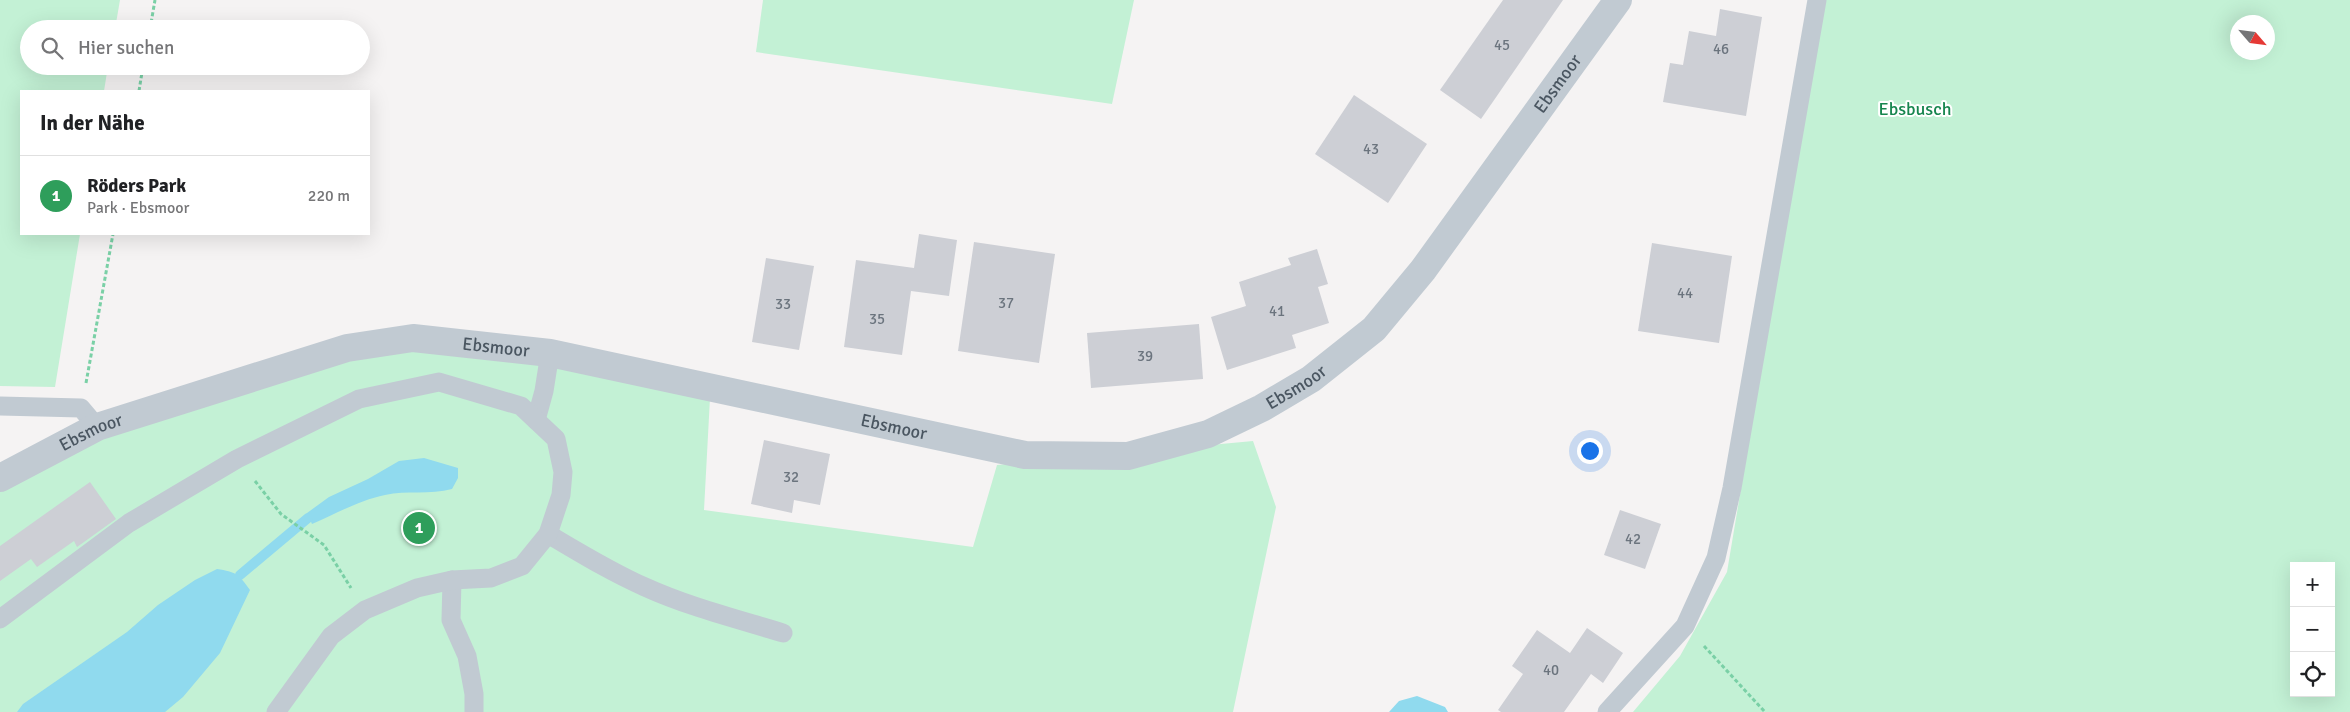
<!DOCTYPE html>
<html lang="de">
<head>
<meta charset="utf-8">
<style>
  :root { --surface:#fff; --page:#f6f6f6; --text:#202124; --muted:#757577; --line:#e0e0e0; --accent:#d93025 }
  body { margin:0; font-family:Signika,sans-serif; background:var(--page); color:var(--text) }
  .controls { position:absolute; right:15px; bottom:15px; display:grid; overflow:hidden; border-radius:0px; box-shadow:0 5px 20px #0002 }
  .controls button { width:45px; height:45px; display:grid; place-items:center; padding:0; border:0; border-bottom:1px solid var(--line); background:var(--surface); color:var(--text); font:25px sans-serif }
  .compass { position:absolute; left:2230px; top:15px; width:45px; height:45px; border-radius:50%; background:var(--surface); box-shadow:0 5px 20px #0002; rotate:118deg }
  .you { position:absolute; left:1589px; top:450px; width:18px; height:18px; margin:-12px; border:4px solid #fff; border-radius:50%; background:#1a73e8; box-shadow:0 0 0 8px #1a73e833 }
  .badge { display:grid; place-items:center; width:32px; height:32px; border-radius:50%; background:var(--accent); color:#fff; font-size:16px; font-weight:700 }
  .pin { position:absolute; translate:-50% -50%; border:2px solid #fff; box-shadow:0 1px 5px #0006 }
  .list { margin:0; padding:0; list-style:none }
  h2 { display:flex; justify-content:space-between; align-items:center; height:65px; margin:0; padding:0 20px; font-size:21px }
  h2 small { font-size:16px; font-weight:400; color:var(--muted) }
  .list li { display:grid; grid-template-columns:32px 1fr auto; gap:15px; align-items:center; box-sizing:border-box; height:80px; padding:0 20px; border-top:1px solid var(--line) }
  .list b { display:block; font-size:19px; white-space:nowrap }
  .list p { margin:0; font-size:16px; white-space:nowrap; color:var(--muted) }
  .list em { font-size:16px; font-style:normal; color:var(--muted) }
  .icon { flex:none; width:28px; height:28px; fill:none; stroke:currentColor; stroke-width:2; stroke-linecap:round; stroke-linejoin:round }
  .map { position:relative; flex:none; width:2350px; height:712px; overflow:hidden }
  .search { position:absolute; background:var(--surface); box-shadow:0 5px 20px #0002; left:20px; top:20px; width:350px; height:55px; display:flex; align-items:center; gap:12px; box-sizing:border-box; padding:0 18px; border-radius:28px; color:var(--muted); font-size:19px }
  .panel { position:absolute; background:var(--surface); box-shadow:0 5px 20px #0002; left:20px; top:90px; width:350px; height:145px; border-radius:0px }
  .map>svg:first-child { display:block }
</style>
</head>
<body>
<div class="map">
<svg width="2350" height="712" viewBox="0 0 2350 712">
  <rect width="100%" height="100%" fill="#f5f3f3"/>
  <g fill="#c3f1d5" fill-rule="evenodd">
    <path d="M0,0H120L115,29H29V66H108L104,91H21V234H80L55,387L0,386Z"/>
    <path d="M763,0H1134L1112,104L756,52Z"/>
    <path d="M1823,0H2350V712H1633L1680,656L1727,572ZM2238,22H2268V52H2238ZM2294,566H2331V693H2294Z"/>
    <path d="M412,333L710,398L704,510L973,547L997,465L1253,441L1276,507L1233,712H0V492L100,435Z"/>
  </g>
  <g fill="#90daee">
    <path d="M424,458L458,468V478L452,489C430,495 407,490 385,495C360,500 335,514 312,524L307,513L329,497L368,479L399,461Z"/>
    <path d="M217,569C236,572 239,574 250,590L220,653L183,697L165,712H17L23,704L127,632L158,605L195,580Z"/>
    <path d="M1417,696L1445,707L1448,712H1389L1399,701Z"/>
  </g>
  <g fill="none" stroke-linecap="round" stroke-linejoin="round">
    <path stroke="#90daee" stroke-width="10" d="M240,575L308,518"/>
  </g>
  <g fill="#cdcfd5">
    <path d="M1503,0H1563L1481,119L1440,90Z"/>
    <path d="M1720,9L1762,17L1746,116L1663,102L1670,63L1683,65L1689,31L1716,36Z"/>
    <path d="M1354,95L1427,144L1388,203L1315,154Z"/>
    <path d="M919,234L957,240L949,296L911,291L902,355L844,347L856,260L914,268Z"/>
    <path d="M974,242L1055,254L1039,363L958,351Z"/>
    <path d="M1652,243L1732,256L1719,343L1638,331Z"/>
    <path d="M1317,249L1328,284L1318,287L1329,323L1292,335L1296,348L1227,370L1211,317L1246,306L1239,282L1291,265L1288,258Z"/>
    <path d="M766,258L814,266L799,350L752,342Z"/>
    <path d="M1199,324L1203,379L1091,388L1087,333Z"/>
    <path d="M764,440L830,454L820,505L794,500L792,513L751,504Z"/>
    <path d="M90,482L116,519L77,547L74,541L37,567L31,559L0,581V546Z"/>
    <path d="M1620,510L1661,524L1645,569L1604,555Z"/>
    <path d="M1587,628L1623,653L1603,683L1591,674L1564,712H1501L1498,710L1523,674L1512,666L1537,630L1570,653Z"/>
  </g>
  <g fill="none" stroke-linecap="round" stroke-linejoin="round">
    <g stroke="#7ad0a6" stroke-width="3" stroke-dasharray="4 2.5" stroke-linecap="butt">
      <path d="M150,29L155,0"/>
      <path d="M139,91L143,66"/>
      <path d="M86,383L113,234"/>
      <path d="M255,481L281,514L324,545L351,588"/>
      <path d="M1704,646L1765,712"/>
    </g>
    <g stroke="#c1cad2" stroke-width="19">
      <path d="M0,406L81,408L97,427"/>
      <path d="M536,420L544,391L550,353"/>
      <path d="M548,534C580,553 611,572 645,587C689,607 737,619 783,633"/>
      <path d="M452,580L451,620L467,656L474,694V712"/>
      <path d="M0,619L129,523L237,459L359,399L439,382L521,406L556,439L563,472L561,495L548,534L522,566L491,578L452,580L417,588L365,610L331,636L276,712"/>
      <path d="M1607,712L1685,626L1716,558L1732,488L1817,0"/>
    </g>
    <path stroke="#c1cad2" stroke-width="28" id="s1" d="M0,478L97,427L347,348L413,338L550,353L1025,455L1128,456L1208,434L1262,408L1311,379L1374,329L1423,270L1618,0"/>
  </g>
  <g text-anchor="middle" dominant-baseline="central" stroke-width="4" stroke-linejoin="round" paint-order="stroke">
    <g font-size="15" fill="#6b747e">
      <text x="1502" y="45">45</text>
      <text x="1721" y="49">46</text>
      <text x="1371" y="149">43</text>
      <text x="1685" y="293">44</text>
      <text x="1006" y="303">37</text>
      <text x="783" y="304">33</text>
      <text x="1277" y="311">41</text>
      <text x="877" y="319">35</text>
      <text x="1145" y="356">39</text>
      <text x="791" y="477">32</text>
      <text x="1633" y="539">42</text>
      <text x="1551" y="670">40</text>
    </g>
    <g font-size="18" fill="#4a5661" stroke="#fff">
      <text stroke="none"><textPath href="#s1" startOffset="1752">Ebsmoor</textPath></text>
      <text stroke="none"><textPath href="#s1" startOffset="522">Ebsmoor</textPath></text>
      <text stroke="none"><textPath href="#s1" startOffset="1348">Ebsmoor</textPath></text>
      <text stroke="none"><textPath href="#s1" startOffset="928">Ebsmoor</textPath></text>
      <text stroke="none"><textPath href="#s1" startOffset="102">Ebsmoor</textPath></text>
    </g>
    <g font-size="18" fill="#17864f" stroke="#fff">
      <text x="1915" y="109">Ebsbusch</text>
    </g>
  </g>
</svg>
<div class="controls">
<button>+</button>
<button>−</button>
<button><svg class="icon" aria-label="locate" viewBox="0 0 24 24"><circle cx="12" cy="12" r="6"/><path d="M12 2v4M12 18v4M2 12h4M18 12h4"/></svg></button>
</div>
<svg class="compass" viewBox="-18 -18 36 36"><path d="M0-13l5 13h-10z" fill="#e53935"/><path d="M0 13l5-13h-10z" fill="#757577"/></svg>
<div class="you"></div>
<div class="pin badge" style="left:419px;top:528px;background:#2e9e5b">1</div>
<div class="search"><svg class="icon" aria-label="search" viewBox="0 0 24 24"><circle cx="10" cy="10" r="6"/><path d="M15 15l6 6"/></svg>Hier suchen</div>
<section class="panel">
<h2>In der Nähe<small></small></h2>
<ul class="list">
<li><span class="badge" style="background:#2e9e5b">1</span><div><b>Röders Park</b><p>Park · Ebsmoor</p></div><em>220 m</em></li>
</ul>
</section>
</div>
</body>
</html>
